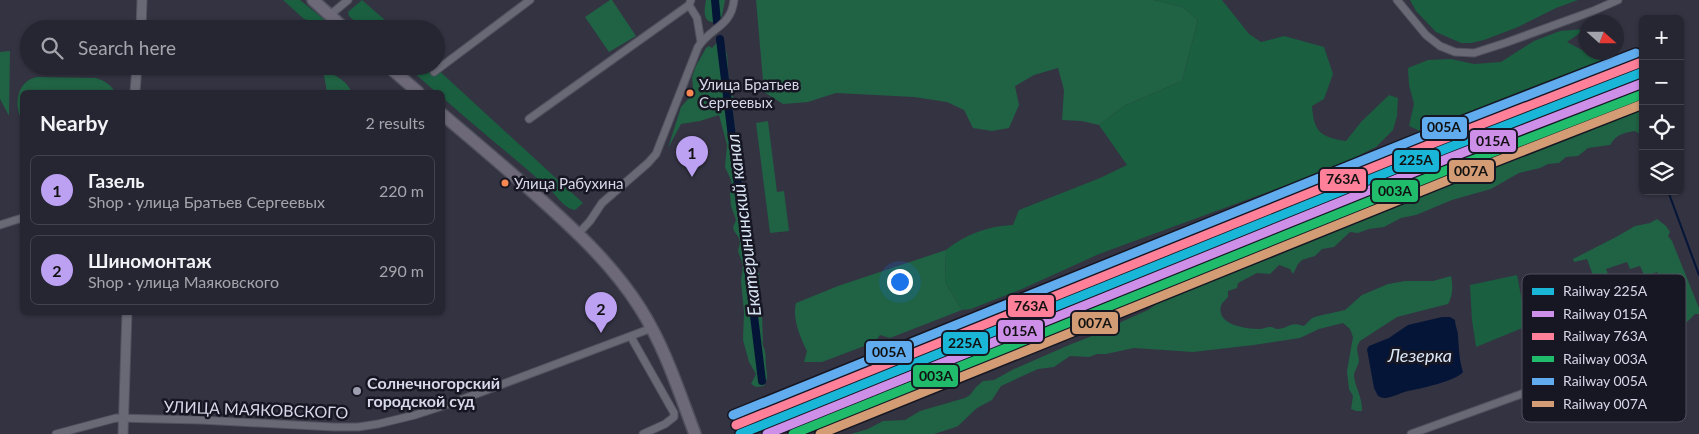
<!DOCTYPE html>
<html lang="en">
<head>
<meta charset="utf-8">
<style>
  :root { --surface:#262632; --page:#32323e; --text:#f1f3f6; --muted:#a4a5ac; --line:#42434d; --accent:#bca0f2 }
  body { margin:0; font-family:Lato,sans-serif; background:var(--page); color:var(--text) }
  .controls { position:absolute; right:15px; top:15px; display:grid; overflow:hidden; border-radius:8px; box-shadow:0 1px 4px #0004 }
  .controls button { width:45px; height:45px; display:grid; place-items:center; padding:0; border:0; border-bottom:1px solid var(--line); background:var(--surface); color:var(--text); font:25px sans-serif }
  .compass { position:absolute; left:1579px; top:15px; width:45px; height:45px; border-radius:50%; background:var(--surface); box-shadow:0 1px 4px #0004; rotate:111deg }
  .you { position:absolute; left:899px; top:281px; width:18px; height:18px; margin:-12px; border:4px solid #fff; border-radius:50%; background:#1a73e8; box-shadow:0 0 0 8px #1a73e833 }
  .badge { display:grid; place-items:center; width:32px; height:32px; border-radius:50%; background:var(--accent); color:#111; font-size:16px; font-weight:700 }
  .pin { position:absolute; translate:-50% -41px; filter:drop-shadow(0 1px 2px #0008) }
  .pin::after { content:''; position:absolute; top:26px; width:18px; height:15px; background:inherit; clip-path:polygon(0 0,100% 0,50% 100%) }
  .list { margin:0; padding:0; list-style:none }
  h2 { display:flex; justify-content:space-between; align-items:center; height:65px; margin:0; padding:0 20px; font-size:21px }
  h2 small { font-size:16px; font-weight:400; color:var(--muted) }
  .list li { display:grid; grid-template-columns:32px 1fr auto; gap:15px; align-items:center; box-sizing:border-box; height:70px; margin:0 10px 10px; padding:0 10px; border:1px solid var(--line); border-radius:8px }
  .list b { display:block; font-size:19px; white-space:nowrap }
  .list p { margin:0; font-size:16px; white-space:nowrap; color:var(--muted) }
  .list em { font-size:16px; font-style:normal; color:var(--muted) }
  .icon { flex:none; width:28px; height:28px; fill:none; stroke:currentColor; stroke-width:2; stroke-linecap:round; stroke-linejoin:round }
  .map { position:relative; flex:none; width:1699px; height:434px; overflow:hidden }
  .search { position:absolute; background:var(--surface); box-shadow:0 1px 4px #0004; left:20px; top:20px; width:425px; height:55px; display:flex; align-items:center; gap:12px; box-sizing:border-box; padding:0 18px; border-radius:28px; color:var(--muted); font-size:19px }
  .panel { position:absolute; background:var(--surface); box-shadow:0 1px 4px #0004; left:20px; top:90px; width:425px; height:225px; border-radius:8px }
  .map>svg:first-child { display:block }
</style>
</head>
<body>
<div class="map">
<svg width="1699" height="434" viewBox="0 0 1699 434">
  <rect width="100%" height="100%" fill="#333342"/>
  <g fill="#206244">
    <path d="M610,0H612L636,36L609,52L585,17Z"/>
    <path d="M706,0H725L722,16L717,22C702,24 704,11 706,0Z"/>
    <path d="M756,0H1154L1183,7L1198,20L1182,81L1124,106L1099,125L1082,121L1062,120L1064,90L1058,68L1034,75L1015,86L1019,105L1009,128L992,131L973,128L964,110L947,102L914,97L836,93L808,102L783,104L764,92Z"/>
    <path d="M720,39L722,40L727,55L729,85L734,99L733,113L736,138L735,148L738,164L742,172L741,192L746,201L743,214L744,222L749,231L748,244L751,260L755,270L759,273L760,291L757,306L762,311L763,346C767,353 765,358 766,366C767,377 769,375 764,386L756,387L751,384L756,374L749,362L743,340L744,312L741,281L743,265L738,251L740,243L739,238L734,231L733,227L736,220L731,206L730,194L732,187L731,180L725,167L727,145L719,115L700,121L681,124L668,148L681,107L689,98L693,87L692,77L696,66L706,48L709,46L712,48Z"/>
    <path d="M10,51L9,116L0,99V52Z"/>
    <path d="M323,70C333,74 348,81 351,92H327Z"/>
    <path d="M37,77L96,78C105,81 110,84 115,92H22V120C13,104 17,81 37,77Z"/>
    <path d="M1643,104V136L1635,131C1623,133 1617,134 1610,145L1588,148L1578,156L1566,157L1559,163L1548,164L1540,168L1519,173L1491,189L1452,200L1416,215L1401,218L1384,227L1369,229L1358,233L1350,232L1334,247L1322,249L1315,256L1302,260L1298,264L1293,274L1290,269L1279,265L1270,274L1257,273L1238,283L1237,288L1228,291V297C1226,300 1222,302 1221,306C1216,325 1246,329 1259,329C1263,329 1267,327 1270,327C1274,327 1274,329 1278,329C1290,328 1289,321 1304,326L1312,318L1318,316L1345,310L1362,295L1388,284L1405,281H1433L1451,276C1453,285 1453,296 1448,304L1397,317L1360,341C1355,348 1358,353 1359,360C1359,366 1354,370 1354,376C1355,387 1363,399 1362,411H1356L1351,409L1353,396L1349,389L1347,371L1353,337L1350,329L1343,323L1319,329L1300,338L1254,345L1193,352L1134,348L1106,354H1097L1089,357L1070,356L1054,367L1038,369L1001,386L992,400L977,408L958,426L953,428L934,434H851L868,429L883,421L905,420L920,411L965,398L970,395L976,387L983,381L994,380L1014,369L1069,345L1097,334L1102,330L1116,327L1121,322L1148,310L1161,301L1215,276L1301,244L1410,200L1473,177L1559,138Z"/>
    <path d="M768,121L777,192L784,191L789,231L770,233L756,123Z"/>
    <path d="M1657,219L1666,226L1670,232L1668,236L1672,241L1699,308V314H1695L1688,321L1678,326L1657,272L1645,277L1640,266L1630,269L1627,262L1606,269L1608,274L1594,278L1587,259L1574,262L1573,259L1616,237L1635,226L1650,223Z"/>
    <path d="M946,250L945,282L962,310L890,338L880,335L875,342L822,362H804L807,351C800,337 792,318 796,303L838,286Z"/>
  </g>
  <g fill="#1a5f40">
    <path d="M283,0H300L336,29H325L318,23L304,19Z"/>
    <path d="M362,0L394,28L395,29H363L349,16L348,12Z"/>
    <path d="M1154,0H1222L1249,34L1261,42L1284,36L1324,47L1333,74L1324,99L1312,106C1314,132 1320,137 1346,141L1361,122L1389,95L1398,98L1397,116L1393,130L1376,147L1331,169L1099,254L1022,289L971,309L962,310L945,282L946,250C966,234 988,226 1013,225L1019,210L1100,178L1127,165L1099,125L1124,106L1182,81L1198,20L1183,7Z"/>
    <path d="M1410,0H1578L1556,8L1518,27L1484,40L1471,43H1461L1436,32L1416,11Z"/>
    <path d="M1586,29L1567,42L1582,50L1586,49V52L1611,53L1614,63L1610,73L1526,102L1514,114L1464,117L1454,126L1420,131L1409,126L1414,104L1409,85L1408,68L1428,60L1451,59L1474,64L1501,62L1534,41L1560,31Z"/>
    <path d="M406,66H434L583,203L575,210C563,208 556,194 546,186C512,156 477,128 443,98L442,92H436Z"/>
    <path d="M1517,275L1527,326L1476,347L1472,320L1470,285Z"/>
  </g>
  <path fill="#051538" d="M1442,317H1450L1455,320C1455,326 1458,330 1458,336C1459,349 1459,359 1463,372C1456,381 1419,389 1408,391C1400,393 1394,397 1385,398C1382,398 1381,397 1378,396L1374,388L1367,349L1369,346L1389,338L1408,325Z"/>
  <g fill="none" stroke-linecap="round" stroke-linejoin="round">
    <path stroke="#051538" stroke-width="2" d="M1668,191L1699,275"/>
    <g stroke="#051538" stroke-width="8">
      <path d="M715,0L717,22"/>
      <path d="M720,39L762,381"/>
    </g>
    <g stroke="#51515f" stroke-width="9">
      <g id="minor">
        <path d="M691,0L689,5L697,18L701,42"/>
        <path d="M1397,0L1426,35L1440,46L1455,52L1474,53L1505,43L1593,11L1618,0"/>
        <path d="M330,15L348,0"/>
        <path d="M434,72L530,0"/>
        <path d="M529,119L689,5"/>
        <path d="M0,225L22,218"/>
        <path d="M578,234L590,221L602,203L648,163L656,154L698,47C711,27 731,27 734,0"/>
        <path d="M631,337L674,413V417L665,424L643,434"/>
        <path d="M56,434L116,418L200,420L334,427H358L378,424L415,415L455,402L652,328"/>
        <path d="M1411,434L1654,346"/>
      </g>
    </g>
    <g stroke="#51515f" stroke-width="11">
      <g id="tertiary">
        <path d="M141,29L142,0"/>
        <path d="M135,92L137,66"/>
        <path d="M123,434L127,312"/>
      </g>
    </g>
    <g stroke="#51515f" stroke-width="14">
      <g id="primary">
        <path d="M313,0L345,29"/>
        <path d="M388,66L418,92"/>
        <path d="M442,114C474,141 506,168 537,196C575,230 613,265 640,308C665,347 679,392 695,434"/>
      </g>
    </g>
    <use href="#minor" stroke="#696975" stroke-width="7"/>
    <use href="#tertiary" stroke="#696975" stroke-width="9"/>
    <use href="#primary" stroke="#6d6979" stroke-width="11"/>
    <g stroke="#171723" stroke-width="12">
      <path id="rail-1" d="M740,434L1445,149L1643,72"/>
    </g>
    <g stroke="#171723" stroke-width="12">
      <path id="rail-2" d="M767,434L1449,158L1643,83"/>
    </g>
    <g stroke="#171723" stroke-width="12">
      <path id="rail-3" d="M736,425L1441,140L1639,63"/>
    </g>
    <g stroke="#171723" stroke-width="12">
      <path id="rail-4" d="M793,434L1452,168L1643,94"/>
    </g>
    <g stroke="#171723" stroke-width="12">
      <path id="rail-5" d="M733,415L1438,130L1636,53"/>
    </g>
    <g stroke="#171723" stroke-width="12">
      <path id="rail-6" d="M820,434L1456,177L1643,104"/>
    </g>
    <use href="#rail-1" stroke="#1ab6d8" stroke-width="9"/>
    <use href="#rail-2" stroke="#ce8fe9" stroke-width="9"/>
    <use href="#rail-3" stroke="#ff8098" stroke-width="9"/>
    <use href="#rail-4" stroke="#20bc6c" stroke-width="9"/>
    <use href="#rail-5" stroke="#60acee" stroke-width="9"/>
    <use href="#rail-6" stroke="#d39c74" stroke-width="9"/>
  </g>
  <g fill="#f88751" stroke="#171723" stroke-width="2">
    <circle cx="690" cy="93" r="4.5"/>
    <circle cx="505" cy="183" r="4.5"/>
  </g>
  <circle fill="#9d9eaf" stroke="#171723" stroke-width="2" cx="357" cy="391" r="5"/>
  <g text-anchor="middle" dominant-baseline="central" stroke-width="5" stroke-linejoin="round" paint-order="stroke">
    <g font-size="15" fill="#d6d7e9" stroke="#171723" text-anchor="start">
      <text x="699" y="84">Улица Братьев<tspan x="699" dy="18">Сергеевых</tspan></text>
      <text x="514" y="183">Улица Рабухина</text>
    </g>
    <g font-size="16" font-weight="bold" fill="#d6d7e9" stroke="#171723" text-anchor="start">
      <text x="367" y="382">Солнечногорский<tspan x="367" dy="18">городской суд</tspan></text>
    </g>
    <g font-size="16" fill="#d6d7e9" stroke="#171723">
      <text transform="translate(256 409) rotate(2)">УЛИЦА МАЯКОВСКОГО</text>
    </g>
    <g font-size="18" font-style="italic" fill="#dae5f5" stroke="#171723">
      <text transform="translate(743 225) rotate(-97)">Екатерининский канал</text>
      <text x="1420" y="355">Лезерка</text>
    </g>
  </g>
  <rect x="1522" y="274" width="164" height="148" rx="8" fill="#171723" stroke="#50515e" stroke-width="1"/>
  <rect x="1532" y="288" width="22" height="7" fill="#1ab6d8"/>
  <rect x="1532" y="311" width="22" height="6" fill="#ce8fe9"/>
  <rect x="1532" y="333" width="22" height="7" fill="#ff8098"/>
  <rect x="1532" y="356" width="22" height="6" fill="#20bc6c"/>
  <rect x="1532" y="378" width="22" height="7" fill="#60acee"/>
  <rect x="1532" y="401" width="22" height="6" fill="#d39c74"/>
  <g font-size="14" fill="#d6d7e9">
    <text x="1563" y="296">Railway 225А</text>
    <text x="1563" y="319">Railway 015А</text>
    <text x="1563" y="341">Railway 763А</text>
    <text x="1563" y="364">Railway 003А</text>
    <text x="1563" y="386">Railway 005А</text>
    <text x="1563" y="409">Railway 007А</text>
  </g>
  <g stroke="#171723" stroke-width="2">
    <rect x="1421" y="116" width="47" height="24" rx="5" fill="#60acee"/>
    <rect x="1469" y="129" width="48" height="24" rx="5" fill="#ce8fe9"/>
    <rect x="1393" y="149" width="47" height="24" rx="5" fill="#1ab6d8"/>
    <rect x="1448" y="159" width="47" height="24" rx="5" fill="#d39c74"/>
    <rect x="1319" y="168" width="48" height="24" rx="5" fill="#ff8098"/>
    <rect x="1371" y="179" width="48" height="24" rx="5" fill="#20bc6c"/>
    <rect x="1007" y="294" width="48" height="24" rx="5" fill="#ff8098"/>
    <rect x="1071" y="311" width="48" height="24" rx="5" fill="#d39c74"/>
    <rect x="997" y="319" width="47" height="24" rx="5" fill="#ce8fe9"/>
    <rect x="942" y="331" width="47" height="24" rx="5" fill="#1ab6d8"/>
    <rect x="865" y="340" width="48" height="24" rx="5" fill="#60acee"/>
    <rect x="912" y="364" width="47" height="24" rx="5" fill="#20bc6c"/>
  </g>
  <g font-size="14" text-anchor="middle" font-weight="bold" fill="#111">
    <text x="1444" y="132">005А</text>
    <text x="1493" y="146">015А</text>
    <text x="1416" y="165">225А</text>
    <text x="1471" y="176">007А</text>
    <text x="1343" y="184">763А</text>
    <text x="1395" y="196">003А</text>
    <text x="1031" y="311">763А</text>
    <text x="1095" y="328">007А</text>
    <text x="1020" y="336">015А</text>
    <text x="965" y="348">225А</text>
    <text x="889" y="357">005А</text>
    <text x="936" y="381">003А</text>
  </g>
</svg>
<div class="controls">
<button>+</button>
<button>−</button>
<button><svg class="icon" aria-label="locate" viewBox="0 0 24 24"><circle cx="12" cy="12" r="6"/><path d="M12 2v4M12 18v4M2 12h4M18 12h4"/></svg></button>
<button><svg class="icon" aria-label="layers" viewBox="0 0 24 24"><path d="M12 4l9 5-9 5-9-5zM3 14l9 5 9-5"/></svg></button>
</div>
<svg class="compass" viewBox="-18 -18 36 36"><path d="M0-13l5 13h-10z" fill="#e53935"/><path d="M0 13l5-13h-10z" fill="#a4a5ac"/></svg>
<div class="you"></div>
<div class="pin badge" style="left:692px;top:177px">1</div>
<div class="pin badge" style="left:601px;top:333px">2</div>
<div class="search"><svg class="icon" aria-label="search" viewBox="0 0 24 24"><circle cx="10" cy="10" r="6"/><path d="M15 15l6 6"/></svg>Search here</div>
<section class="panel">
<h2>Nearby<small>2 results</small></h2>
<ul class="list">
<li><span class="badge">1</span><div><b>Газель</b><p>Shop · улица Братьев Сергеевых</p></div><em>220 m</em></li>
<li><span class="badge">2</span><div><b>Шиномонтаж</b><p>Shop · улица Маяковского</p></div><em>290 m</em></li>
</ul>
</section>
</div>
</body>
</html>
